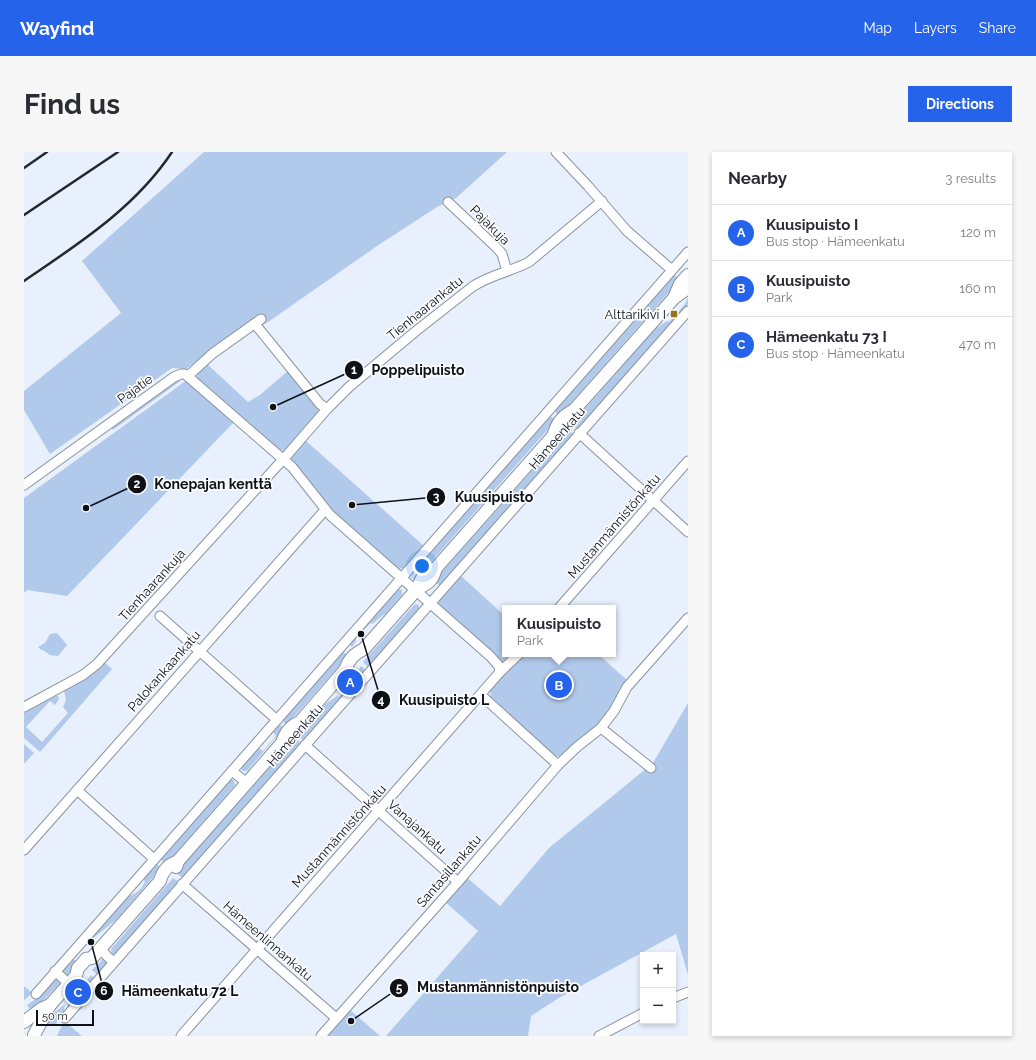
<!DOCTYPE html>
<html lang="en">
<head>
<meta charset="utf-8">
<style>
  :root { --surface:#fff; --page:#f7f7f7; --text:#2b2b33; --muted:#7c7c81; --line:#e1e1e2; --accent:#2563eb }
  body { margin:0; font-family:Raleway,sans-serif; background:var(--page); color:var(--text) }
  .controls { position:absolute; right:12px; bottom:12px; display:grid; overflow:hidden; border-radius:0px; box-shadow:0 2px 6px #0003 }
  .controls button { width:36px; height:36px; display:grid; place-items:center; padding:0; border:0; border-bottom:1px solid var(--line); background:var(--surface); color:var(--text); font:20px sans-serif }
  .scale { position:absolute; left:12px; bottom:10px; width:58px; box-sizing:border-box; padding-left:4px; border:2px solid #0e1115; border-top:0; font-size:11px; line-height:14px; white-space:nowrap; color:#0e1115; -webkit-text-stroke:3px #fbfcff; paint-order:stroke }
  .you { position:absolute; left:398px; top:414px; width:14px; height:14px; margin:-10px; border:3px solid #fff; border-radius:50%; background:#1a73e8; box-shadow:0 0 0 6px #1a73e833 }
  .badge { display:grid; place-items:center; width:26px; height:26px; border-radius:50%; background:var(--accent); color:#fff; font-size:13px; font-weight:700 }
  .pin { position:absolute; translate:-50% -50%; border:2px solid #fff; box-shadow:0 1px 4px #0006 }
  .popup { position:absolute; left:478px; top:453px; width:114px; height:52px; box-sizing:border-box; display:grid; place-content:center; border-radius:0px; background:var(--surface); filter:drop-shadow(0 1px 3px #0005); font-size:13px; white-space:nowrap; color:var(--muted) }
  .popup b { font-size:15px; color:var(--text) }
  .popup::after { content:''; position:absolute; left:50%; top:100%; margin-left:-8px; border:8px solid transparent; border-top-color:var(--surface) }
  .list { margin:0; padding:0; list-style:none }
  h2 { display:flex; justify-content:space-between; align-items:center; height:52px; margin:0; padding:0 16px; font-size:17px }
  h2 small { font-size:13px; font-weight:400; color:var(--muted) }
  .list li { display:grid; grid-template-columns:26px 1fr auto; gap:12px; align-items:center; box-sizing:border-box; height:56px; padding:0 16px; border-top:1px solid var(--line) }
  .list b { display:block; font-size:15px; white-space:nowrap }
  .list p { margin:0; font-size:13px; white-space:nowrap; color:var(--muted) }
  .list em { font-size:13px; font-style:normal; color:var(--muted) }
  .map { position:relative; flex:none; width:664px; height:884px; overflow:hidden; border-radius:0px }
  header { display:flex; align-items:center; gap:24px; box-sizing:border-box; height:56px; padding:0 20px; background:var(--accent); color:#fff }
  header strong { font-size:19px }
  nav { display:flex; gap:22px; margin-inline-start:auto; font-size:14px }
  .intro { display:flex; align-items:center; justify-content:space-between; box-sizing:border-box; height:96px; padding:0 24px }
  h1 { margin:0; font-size:28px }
  .button { padding:10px 18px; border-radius:0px; background:var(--accent); color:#fff; font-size:14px; font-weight:700 }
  main { display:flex; gap:24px; padding:0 24px }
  aside { flex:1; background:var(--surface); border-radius:0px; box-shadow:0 2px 6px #0003 }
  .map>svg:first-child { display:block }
</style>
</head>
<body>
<header>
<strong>Wayfind</strong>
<nav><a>Map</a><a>Layers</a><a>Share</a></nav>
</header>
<div class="intro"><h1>Find us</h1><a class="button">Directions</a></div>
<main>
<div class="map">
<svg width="664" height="884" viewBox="0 0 664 884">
  <rect width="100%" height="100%" fill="#e7f0fc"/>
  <g fill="#b1c9eb">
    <path d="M180,0H483L432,46L413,55L353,94L244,170L231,177L204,185L162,217L148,216L26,302L0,258V239L97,161L58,109Z"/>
    <path d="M650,123L654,126V130L535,264L531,259V257Z"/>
    <path d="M664,145V152L554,277L547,273L631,177L643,169L645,170L661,152Z"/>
    <path d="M182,211L224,250L236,243L265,218L294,256V262L263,297L257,299L252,297L173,226L174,219Z"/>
    <path d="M156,227H159L89,278L87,275L149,230Z"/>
    <path d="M163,228L210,270L43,444L3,438L0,441V346Z"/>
    <path d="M526,264L532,268L399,419L393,414Z"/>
    <path d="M544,278L549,282L416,434L410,429Z"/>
    <path d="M281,288L400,394L380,416L374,417L303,355L267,306Z"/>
    <path d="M436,423L481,464V502H491L484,510L478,511L473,505L414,453L415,448Z"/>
    <path d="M374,437L378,438V443L362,461L348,472L347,471L332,485V489L328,495L325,492Z"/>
    <path d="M391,452L395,453V457L344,515L339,510Z"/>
    <path d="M33,481L43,493L34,504L26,503L19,498H17L14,495L21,491L26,482Z"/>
    <path d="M318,499L324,504L263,573L257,568Z"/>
    <path d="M498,502H574L604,529L589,554L572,577L536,604H531L467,548L466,536Z"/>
    <path d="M80,510L88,517L16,600L0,586V559L30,543L34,544L35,547L31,553L26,549L2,575L18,590L44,561L39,555L42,548L40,538Z"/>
    <path d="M337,514L342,518L279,588L273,584L301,552L313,544L315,545L328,529Z"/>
    <path d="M664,551V823L652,782L533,847L507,864L504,884H362L454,779L420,749L442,725L476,754L525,696L629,611Z"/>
    <path d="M254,571L260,576L223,619H218V614L233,595L239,599L252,584L248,579Z"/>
    <path d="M271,586L277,591L159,726L152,721Z"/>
    <path d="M0,592L10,601L0,612Z"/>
    <path d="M204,628H210L211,633L142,712L136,707Z"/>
    <path d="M132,711L137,716L92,768L68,787L66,786L103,744C111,743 117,738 121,730L119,726Z"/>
    <path d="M149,726L155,730L93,801L88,802L87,797Z"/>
    <path d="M48,806L54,811L44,823L41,822L38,818Z"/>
    <path d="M80,806L83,809L82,813L73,822L68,818Z"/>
    <path d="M67,823L70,826L43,857L44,852Z"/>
    <path d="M31,826L36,828V831L8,860L3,853L13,846Z"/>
    <path d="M0,834L7,840L10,836L11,839L0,848Z"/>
    <path d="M41,852L40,859L31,874H25L21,871L30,861Z"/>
    <path d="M325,857L356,884H305L303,882Z"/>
    <path d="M40,869L58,884H33Z"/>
  </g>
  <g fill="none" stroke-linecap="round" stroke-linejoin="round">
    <g stroke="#89929d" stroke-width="11">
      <g id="street">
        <path d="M532,0L564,34L603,79L648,118"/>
        <path d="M424,50L473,96L478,102L483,119"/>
        <path d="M231,172L296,252L303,257"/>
        <path d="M164,224L188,202L237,167"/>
        <path d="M555,281L664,380"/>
        <path d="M0,333L150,225L157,222H161L268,315L306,363L466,504L475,514L476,520"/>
        <path d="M535,456L664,309"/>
        <path d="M136,464L253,568"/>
        <path d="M457,543L534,613"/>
        <path d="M0,555L59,523L73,512L264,302L303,257L325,235L392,179L448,135C465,123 486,120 505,110L578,49"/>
        <path d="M577,576L627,616"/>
        <path d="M281,593L434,730"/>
        <path d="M208,619L223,631"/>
        <path d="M53,638L130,707"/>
        <path d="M0,698L301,358"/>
        <path d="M158,732L312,866"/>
        <path d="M76,797L89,810"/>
        <path d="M31,819L45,832"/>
        <path d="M12,842L664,100"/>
        <path d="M649,846L664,840"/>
        <path d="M41,866L664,159"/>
        <path d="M157,884L476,520L495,502"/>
        <path d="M297,884L434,730L534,613L553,595L577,576L590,559L603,535L664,466"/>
        <path d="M575,884L619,861"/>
      </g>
    </g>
    <g stroke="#89929d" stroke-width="14">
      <g id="secondary">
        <path d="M650,146L656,132L664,123"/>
        <path d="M529,284C533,271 538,264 550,258L650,146L664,136"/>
        <path d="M394,436C404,432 409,428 412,416"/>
        <path d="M258,591C261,580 266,574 276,570L321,518C325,507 330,502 340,497L394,436C397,425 401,420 412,416L529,284C540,277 547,271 550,258"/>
        <path d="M152,715L154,709L258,591L265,587"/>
        <path d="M0,870L17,857L26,853L52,824L54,816L58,812L62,807L68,806L136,729C139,718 144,713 154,709"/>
        <path d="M10,883L26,853"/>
      </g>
    </g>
    <use href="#street" stroke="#fff" stroke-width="9"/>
    <use href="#secondary" stroke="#fff" stroke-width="12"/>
    <g stroke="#24282d" stroke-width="2.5">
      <path d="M0,16L23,0"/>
      <path d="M0,63L94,0"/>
      <path d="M0,129C54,92 111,56 148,0"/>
    </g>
  </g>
  <rect fill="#90771d" stroke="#fbfcff" stroke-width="1.5" x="646" y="158" width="8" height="8" rx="2"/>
  <g text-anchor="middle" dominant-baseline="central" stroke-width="3.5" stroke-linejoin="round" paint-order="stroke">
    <g font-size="13" fill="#0e1115" stroke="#fbfcff">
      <text transform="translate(466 73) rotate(45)">Pajakuja</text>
      <text transform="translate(401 156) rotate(-39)">Tienhaarankatu</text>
      <text transform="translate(111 237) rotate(-36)">Pajatie</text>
      <text transform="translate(533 286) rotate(-49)">Hämeenkatu</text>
      <text transform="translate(590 374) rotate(-49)">Mustanmännistönkatu</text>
      <text transform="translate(128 433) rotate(-48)">Tienhaarankuja</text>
      <text transform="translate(140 519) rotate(-49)">Palokankaankatu</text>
      <text transform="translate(271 583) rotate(-49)">Hämeenkatu</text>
      <text transform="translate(393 675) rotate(42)">Vanajankatu</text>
      <text transform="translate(315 684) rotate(-48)">Mustanmännistönkatu</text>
      <text transform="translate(425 719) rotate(-49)">Santasillankatu</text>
      <text transform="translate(244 789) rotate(41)">Hämeenlinnankatu</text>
    </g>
    <g font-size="13" fill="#0e1115" stroke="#fbfcff" text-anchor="end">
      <text x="642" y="162">Alttarikivi I</text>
    </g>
  </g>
  <path fill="none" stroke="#0e1115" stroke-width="1.5" d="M249 255L330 218M62 356L113 332M328 353L412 345M337 482L357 548M327 869L375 836M67 790L80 839"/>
  <g fill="#0e1115" stroke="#fbfcff" stroke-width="1.5">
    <circle cx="249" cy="255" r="4"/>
    <circle cx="62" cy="356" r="4"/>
    <circle cx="328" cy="353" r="4"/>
    <circle cx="337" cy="482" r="4"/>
    <circle cx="327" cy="869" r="4"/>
    <circle cx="67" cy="790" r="4"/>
    <circle cx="330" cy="218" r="10"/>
    <circle cx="113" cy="332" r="10"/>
    <circle cx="412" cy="345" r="10"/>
    <circle cx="357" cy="548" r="10"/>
    <circle cx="375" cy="836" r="10"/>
    <circle cx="80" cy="839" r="10"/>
  </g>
  <g font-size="12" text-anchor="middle" font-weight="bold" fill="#fff">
    <text x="330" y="222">1</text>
    <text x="113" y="336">2</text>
    <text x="412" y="349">3</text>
    <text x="357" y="552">4</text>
    <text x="375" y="840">5</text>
    <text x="80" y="843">6</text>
  </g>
  <g font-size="14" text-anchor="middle" font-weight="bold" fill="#0e1115" stroke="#fbfcff" stroke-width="3.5" stroke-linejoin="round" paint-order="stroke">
    <text x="394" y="223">Poppelipuisto</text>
    <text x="189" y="337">Konepajan kenttä</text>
    <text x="470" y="350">Kuusipuisto</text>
    <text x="420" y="553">Kuusipuisto L</text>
    <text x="474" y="840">Mustanmännistönpuisto</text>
    <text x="156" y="844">Hämeenkatu 72 L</text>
  </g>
</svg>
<div class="controls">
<button>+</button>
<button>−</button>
</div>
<div class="scale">50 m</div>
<div class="you"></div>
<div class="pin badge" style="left:326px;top:530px">A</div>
<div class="pin badge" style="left:535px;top:533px">B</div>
<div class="popup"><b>Kuusipuisto</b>Park</div>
<div class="pin badge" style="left:54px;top:840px">C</div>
</div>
<aside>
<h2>Nearby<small>3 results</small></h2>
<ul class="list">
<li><span class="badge">A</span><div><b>Kuusipuisto I</b><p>Bus stop · Hämeenkatu</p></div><em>120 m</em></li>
<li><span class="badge">B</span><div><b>Kuusipuisto</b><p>Park</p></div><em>160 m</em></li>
<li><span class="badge">C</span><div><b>Hämeenkatu 73 I</b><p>Bus stop · Hämeenkatu</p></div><em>470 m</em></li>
</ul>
</aside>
</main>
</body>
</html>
